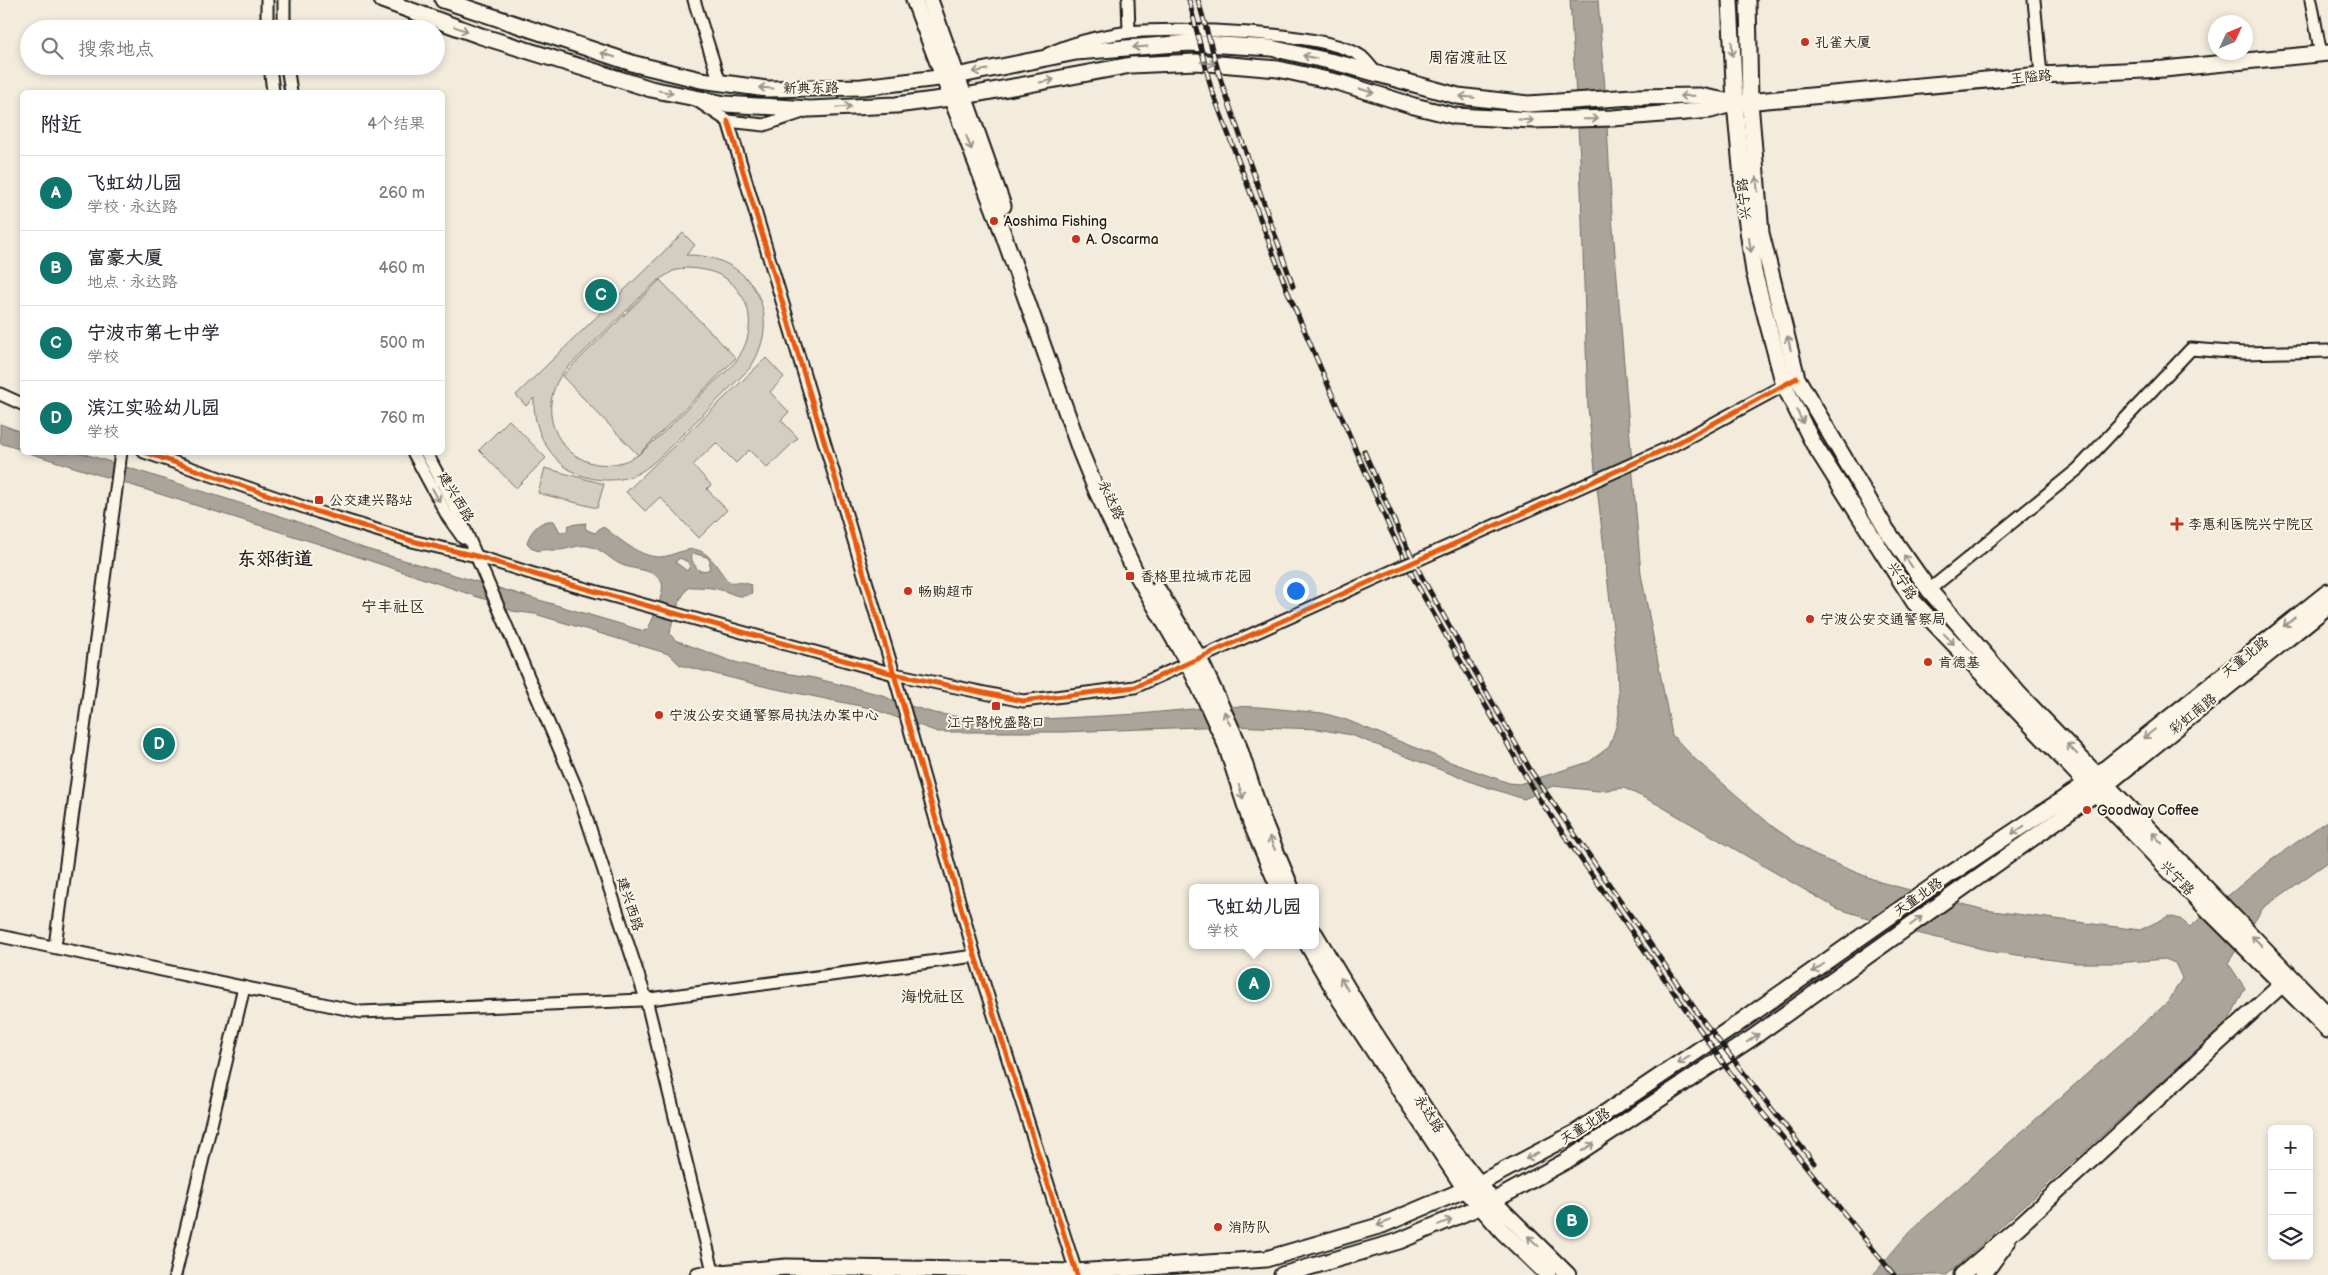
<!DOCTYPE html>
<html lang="zh">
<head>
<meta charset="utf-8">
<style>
  :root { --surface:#fff; --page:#f7f7f7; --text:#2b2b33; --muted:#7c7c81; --line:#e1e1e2; --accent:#0f766e }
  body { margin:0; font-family:"Balsamiq Sans","LXGW WenKai TC",sans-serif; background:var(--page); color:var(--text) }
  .controls { position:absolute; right:15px; bottom:15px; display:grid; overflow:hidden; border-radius:8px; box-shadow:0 2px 8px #0003 }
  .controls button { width:45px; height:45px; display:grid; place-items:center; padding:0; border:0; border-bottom:1px solid var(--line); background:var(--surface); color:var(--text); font:25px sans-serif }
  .compass { position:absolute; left:2208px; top:15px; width:45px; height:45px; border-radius:50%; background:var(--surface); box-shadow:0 2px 8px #0003; rotate:46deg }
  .you { position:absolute; left:1295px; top:590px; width:18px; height:18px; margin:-12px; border:4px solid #fff; border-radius:50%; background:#1a73e8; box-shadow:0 0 0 8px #1a73e833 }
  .badge { display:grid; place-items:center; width:32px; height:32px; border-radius:50%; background:var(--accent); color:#fff; font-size:16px; font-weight:700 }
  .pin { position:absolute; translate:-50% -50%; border:2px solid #fff; box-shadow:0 1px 5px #0006 }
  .popup { position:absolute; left:1189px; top:884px; width:130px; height:65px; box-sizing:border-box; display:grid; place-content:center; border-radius:8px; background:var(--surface); filter:drop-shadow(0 1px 4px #0005); font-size:16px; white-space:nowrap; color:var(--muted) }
  .popup b { font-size:19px; color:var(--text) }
  .popup::after { content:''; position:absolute; left:50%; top:100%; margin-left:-10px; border:10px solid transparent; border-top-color:var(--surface) }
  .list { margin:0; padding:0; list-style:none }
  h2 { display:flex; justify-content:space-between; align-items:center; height:65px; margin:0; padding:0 20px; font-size:21px }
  h2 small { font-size:16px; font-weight:400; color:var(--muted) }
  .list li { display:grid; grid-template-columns:32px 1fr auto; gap:15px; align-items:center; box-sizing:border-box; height:75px; padding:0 20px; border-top:1px solid var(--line) }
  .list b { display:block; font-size:19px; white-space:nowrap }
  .list p { margin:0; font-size:16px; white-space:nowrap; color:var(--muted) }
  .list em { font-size:16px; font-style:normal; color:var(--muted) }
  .icon { flex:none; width:28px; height:28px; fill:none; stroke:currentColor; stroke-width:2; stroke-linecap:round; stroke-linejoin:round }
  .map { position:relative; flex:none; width:2328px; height:1275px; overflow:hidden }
  .search { position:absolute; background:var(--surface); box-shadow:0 2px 8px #0003; left:20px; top:20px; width:425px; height:55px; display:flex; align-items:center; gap:12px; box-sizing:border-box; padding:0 18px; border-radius:28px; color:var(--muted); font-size:19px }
  .panel { position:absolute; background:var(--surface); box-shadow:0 2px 8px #0003; left:20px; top:90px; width:425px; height:365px; border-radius:8px }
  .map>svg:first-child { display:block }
</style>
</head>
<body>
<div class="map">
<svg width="2328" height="1275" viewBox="0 0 2328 1275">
  <rect width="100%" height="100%" fill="#f3ecdd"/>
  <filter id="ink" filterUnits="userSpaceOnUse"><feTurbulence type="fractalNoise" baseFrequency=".02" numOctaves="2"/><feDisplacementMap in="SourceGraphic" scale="10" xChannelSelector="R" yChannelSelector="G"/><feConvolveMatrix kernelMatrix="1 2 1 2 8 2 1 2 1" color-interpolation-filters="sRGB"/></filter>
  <g filter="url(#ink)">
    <g fill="#d3cec1" stroke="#78756e" fill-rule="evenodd">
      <path d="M683,233L695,245L686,255C750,254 786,313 750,368C727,390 705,413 682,435C667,449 651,469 632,476C610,484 581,480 563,465C543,448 533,424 534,398L526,406L516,395ZM686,268C708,269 726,273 739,292C753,309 752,335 741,353C735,366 720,376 710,386C686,409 664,434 638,455C582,489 525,426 563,372L657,281L673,271Z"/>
      <path d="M660,280L736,358L638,455L562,376Z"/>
      <path d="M766,358L784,377L770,392L789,412L781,420L798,438L767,468L749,450L736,463L716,443L693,465L711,485L707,489L727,510L699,538L660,497L645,511L626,492Z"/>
      <path d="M509,420L546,458L516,488L479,450Z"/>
      <path d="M545,468L604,484L597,508L538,493Z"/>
    </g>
    <g fill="#aaa59b" stroke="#716e68" fill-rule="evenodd">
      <path d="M1570,0H1598L1605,89L1612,216L1641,574L1672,735L1695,759L1773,827L1816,856L1880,882L1985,910L2140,930L2169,916L2180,919L2190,927L2270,861L2328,820V862L2263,908L2228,963L2245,988L2228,1022L1947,1275H1873L1910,1231L2169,1001L2182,978L2175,963L2165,959L2117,963H2075L1995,952L1913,932L1836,908L1657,804L1624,788L1599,791L1553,786L1524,799L1477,784L1351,735L1318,729L1228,726L1062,732H938L870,708L767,687L680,665L669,654L535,614L512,611L493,602L338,550L29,453H82L296,521L363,548L644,631L647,630C652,623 665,591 662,583C656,569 636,570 625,566C611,562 603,548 588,546C577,544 568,550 558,550C550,551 547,548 539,551L533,549L527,543C530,531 541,519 554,521L560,532L567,531L569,525L586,523L585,527L587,530L595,533L601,527L605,528C619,539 640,557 659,557C674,557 690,543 704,553C715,560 720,573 729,582L746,583L751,585L752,593C739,600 733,593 721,590C712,587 699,587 689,587C679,598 672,619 670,634L675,640L731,661L762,669L814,678L882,695L894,701L934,713L973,719L1005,721L1139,714L1224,706L1259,707L1322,713L1344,719L1453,763L1509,783L1519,784L1589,762L1609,747L1616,727L1619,714L1617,663L1588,408L1580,159ZM693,553L707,557L710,561L709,570L700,571C695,566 689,560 693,553ZM680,558L688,562L690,566L687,571L675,562Z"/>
      <path d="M0,424L22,432V450L0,443Z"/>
    </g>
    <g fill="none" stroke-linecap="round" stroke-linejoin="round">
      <g stroke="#1c1c1c" stroke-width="15">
        <g id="minor">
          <path d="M267,0V29"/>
          <path d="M284,0V29"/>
          <path d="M694,0L720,83"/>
          <path d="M1128,0L1129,32"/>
          <path d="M2034,0L2041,75"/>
          <path d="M2311,0L2321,55"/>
          <path d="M1048,54C1073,42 1101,36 1129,32C1174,27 1327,31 1362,57C1367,61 1372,69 1377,74"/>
          <path d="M270,66L273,92"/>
          <path d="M287,66L291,92"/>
          <path d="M696,100L728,121L764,125L806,111"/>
          <path d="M728,121L894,674L975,956L1077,1275"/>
          <path d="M0,394L22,404"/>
          <path d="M144,452L318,512L412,541L476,556L540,576L894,674L1023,701L1135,687L1401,567"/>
          <path d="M413,452L448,517L463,538"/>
          <path d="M426,452L456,509L578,792L646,999L714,1275"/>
          <path d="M1413,562L1670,447L1790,382"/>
          <path d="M1929,590L2078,469L2191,349L2243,353L2328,351"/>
          <path d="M0,936L361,1012L642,1000L975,956"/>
          <path d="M55,946L121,452"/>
          <path d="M175,1275L244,987"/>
        </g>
      </g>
      <g stroke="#1c1c1c" stroke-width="19">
        <g id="major">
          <path d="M382,0L481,36L651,89L725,104L810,109L896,105L965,96L1131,65L1196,62L1278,69L1341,83L1414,106L1455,116L1533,120L1613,118L1711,110L1735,103L2041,75L2164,69L2328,53"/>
          <path d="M443,0L635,64L701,80L767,89L862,87L956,76L1076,52L1189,43L1271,48L1338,63L1458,96L1528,104L1633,97L1700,96L1731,102"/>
          <path d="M914,0L1000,225L1081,453L1097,492L1136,573L1188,663L1206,701L1226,745L1251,823L1279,888"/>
          <path d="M930,0L1003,206"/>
          <path d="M1730,0L1735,103L1745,210L1754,272L1784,385L1813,443L1914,602L2181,883L2328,1030"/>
          <path d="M1748,0L1750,102L1761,233L1797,378L1886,529L1929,590L2018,693L2328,1015"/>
          <path d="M1158,590L1199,658L1237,741L1262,818L1291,888"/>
          <path d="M1315,934L1370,1026L1448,1144L1493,1201L1568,1275"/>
          <path d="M1308,945L1340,1000L1465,1189L1503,1232L1548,1275"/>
          <path d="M698,1275L786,1267L1076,1272L1266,1259L1382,1225L1478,1184L1577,1132L1736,1025L1946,877L2087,783L2328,592"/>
          <path d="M1282,1275L1399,1241L1493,1201L1566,1161L1752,1038L2096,793L2328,606"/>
          <path d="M1962,1275L2019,1226L2290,977"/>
          <path d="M1983,1275L2007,1242"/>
        </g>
      </g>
      <use href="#minor" stroke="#fcf5e5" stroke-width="11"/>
      <use href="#major" stroke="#fcf5e5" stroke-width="15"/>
      <g stroke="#1c1c1c" stroke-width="5">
        <g id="rail">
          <path d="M1189,0L1211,88L1287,290L1390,529L1416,583L1537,796L1728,1070L1894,1275"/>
          <path d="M1198,0L1222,84L1293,286"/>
          <path d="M1364,451L1396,525L1423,579L1531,771L1704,1022L1814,1163"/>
        </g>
      </g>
      <use href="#rail" stroke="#fcf5e5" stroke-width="3" stroke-dasharray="9" stroke-linecap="butt"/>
      <g stroke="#1c1c1c" stroke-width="15" stroke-linecap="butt">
        <path id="minor-bridge" d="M1401,567L1413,562"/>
      </g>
      <use href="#minor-bridge" stroke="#fcf5e5" stroke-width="11"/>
      <g stroke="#fcf5e5" stroke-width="8">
        <g id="cycleway">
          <path d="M728,121L894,674L975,956L1077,1275"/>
          <path d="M144,452L318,512L412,541L476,556L540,576L894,674L1023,701L1135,687L1670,447L1797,378"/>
        </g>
      </g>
      <use href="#cycleway" stroke="#e8590c" stroke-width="5"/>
    </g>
    <defs><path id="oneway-shaft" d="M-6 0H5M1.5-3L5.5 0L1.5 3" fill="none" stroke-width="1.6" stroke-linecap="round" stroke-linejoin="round" transform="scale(1.25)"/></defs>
    <g stroke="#97938b">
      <use href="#oneway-shaft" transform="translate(461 29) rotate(20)"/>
      <use href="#oneway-shaft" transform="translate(1140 47) rotate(176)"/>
      <use href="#oneway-shaft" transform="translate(1732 49) rotate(87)"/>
      <use href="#oneway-shaft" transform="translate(608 55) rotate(-162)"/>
      <use href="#oneway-shaft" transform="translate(1310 57) rotate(-167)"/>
      <use href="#oneway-shaft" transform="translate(1208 63) rotate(6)"/>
      <use href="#oneway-shaft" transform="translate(980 71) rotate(169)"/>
      <use href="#oneway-shaft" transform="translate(1047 81) rotate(-11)"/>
      <use href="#oneway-shaft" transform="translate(766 88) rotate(-177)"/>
      <use href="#oneway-shaft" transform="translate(1367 91) rotate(17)"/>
      <use href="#oneway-shaft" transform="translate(666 92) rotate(12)"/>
      <use href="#oneway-shaft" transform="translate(1687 96) rotate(179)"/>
      <use href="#oneway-shaft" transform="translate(1467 97) rotate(-174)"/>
      <use href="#oneway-shaft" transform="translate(844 107) rotate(-3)"/>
      <use href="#oneway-shaft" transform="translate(1591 119) rotate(-1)"/>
      <use href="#oneway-shaft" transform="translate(1526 120) rotate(3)"/>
      <use href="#oneway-shaft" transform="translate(969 143) rotate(69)"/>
      <use href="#oneway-shaft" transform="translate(1757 184) rotate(-95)"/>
      <use href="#oneway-shaft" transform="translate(1750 245) rotate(82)"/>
      <use href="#oneway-shaft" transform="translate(1789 343) rotate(-104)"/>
      <use href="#oneway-shaft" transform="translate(1800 417) rotate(63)"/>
      <use href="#oneway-shaft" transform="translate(436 495) rotate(61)"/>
      <use href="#oneway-shaft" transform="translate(1908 561) rotate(-125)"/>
      <use href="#oneway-shaft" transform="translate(2289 622) rotate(141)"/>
      <use href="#oneway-shaft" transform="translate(1949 639) rotate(46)"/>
      <use href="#oneway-shaft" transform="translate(1227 718) rotate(-114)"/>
      <use href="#oneway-shaft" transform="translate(2149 734) rotate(141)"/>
      <use href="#oneway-shaft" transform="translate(2072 749) rotate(-134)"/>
      <use href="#oneway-shaft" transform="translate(1241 792) rotate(72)"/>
      <use href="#oneway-shaft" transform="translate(2018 830) rotate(146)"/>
      <use href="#oneway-shaft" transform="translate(2157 838) rotate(-133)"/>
      <use href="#oneway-shaft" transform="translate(1272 843) rotate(-113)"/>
      <use href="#oneway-shaft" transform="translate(1916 921) rotate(-37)"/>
      <use href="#oneway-shaft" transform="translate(2257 941) rotate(-135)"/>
      <use href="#oneway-shaft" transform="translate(1818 968) rotate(145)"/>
      <use href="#oneway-shaft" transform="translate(1344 984) rotate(-120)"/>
      <use href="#oneway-shaft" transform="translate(1753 1038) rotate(-35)"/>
      <use href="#oneway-shaft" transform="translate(1684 1060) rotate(146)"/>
      <use href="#oneway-shaft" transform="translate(1588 1147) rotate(-33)"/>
      <use href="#oneway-shaft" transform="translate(1532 1156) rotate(153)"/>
      <use href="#oneway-shaft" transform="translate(1445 1222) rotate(-23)"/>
      <use href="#oneway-shaft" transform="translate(1384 1223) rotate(159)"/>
      <use href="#oneway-shaft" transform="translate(1533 1241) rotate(-137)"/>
    </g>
  </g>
  <g fill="#c8321e" stroke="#fcf5e5" stroke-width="2">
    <circle cx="1805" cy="42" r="5"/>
    <circle cx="994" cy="221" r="5"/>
    <circle cx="1076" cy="239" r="5"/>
    <rect x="314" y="495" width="10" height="10" rx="2.5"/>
    <path d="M2174.5 516.5h5v5h5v5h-5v5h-5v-5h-5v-5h5z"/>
    <rect x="1125" y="571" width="10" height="10" rx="2.5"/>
    <circle cx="908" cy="591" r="5"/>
    <circle cx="1810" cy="619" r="5"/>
    <circle cx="1928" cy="662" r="5"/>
    <rect x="991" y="701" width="10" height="10" rx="2.5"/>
    <circle cx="659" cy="715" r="5"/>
    <circle cx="2087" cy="810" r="5"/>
    <circle cx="1218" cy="1227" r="5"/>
  </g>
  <g text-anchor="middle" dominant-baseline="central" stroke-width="4" stroke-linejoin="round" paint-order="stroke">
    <g font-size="14" fill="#1c1c1c" stroke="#fcf5e5" text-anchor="start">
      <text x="1815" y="42">孔雀大厦</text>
      <text x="1004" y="221">Aoshima Fishing</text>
      <text x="1086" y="239">A. Oscarma</text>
      <text x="329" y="500">公交建兴路站</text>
      <text x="2188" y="524">李惠利医院兴宁院区</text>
      <text x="1140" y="576">香格里拉城市花园</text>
      <text x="918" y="591">畅购超市</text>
      <text x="1820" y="619">宁波公安交通警察局</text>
      <text x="1938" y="662">肯德基</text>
      <text x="669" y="715">宁波公安交通警察局执法办案中心</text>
      <text x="996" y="722" text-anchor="middle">江宁路悦盛路口</text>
      <text x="2097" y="810">Goodway Coffee</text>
      <text x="1228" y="1227">消防队</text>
    </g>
    <g font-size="14" fill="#1c1c1c" stroke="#fcf5e5">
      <text transform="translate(2031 77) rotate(-5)">王隘路</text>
      <text transform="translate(811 88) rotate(-1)">新典东路</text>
      <text transform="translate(1744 199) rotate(-96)">兴宁路</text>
      <text transform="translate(456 497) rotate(59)">建兴西路</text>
      <text transform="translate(1111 500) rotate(65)">永达路</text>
      <text transform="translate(1902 581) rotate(58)">兴宁路</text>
      <text transform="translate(2245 657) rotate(-39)">天童北路</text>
      <text transform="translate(2193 714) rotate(-39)">彩虹南路</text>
      <text transform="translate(2177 878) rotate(46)">兴宁路</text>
      <text transform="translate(1918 897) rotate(-35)">天童北路</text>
      <text transform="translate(630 904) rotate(72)">建兴西路</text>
      <text transform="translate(1429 1114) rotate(57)">永达路</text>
      <text transform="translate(1585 1126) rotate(-32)">天童北路</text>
    </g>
    <g font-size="16" fill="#1c1c1c" stroke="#fcf5e5">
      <text x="1468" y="58">周宿渡社区</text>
      <text x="393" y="607">宁丰社区</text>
      <text x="933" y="997">海悦社区</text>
    </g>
    <g font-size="19" font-weight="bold" fill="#1c1c1c" stroke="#fcf5e5">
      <text x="275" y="559">东郊街道</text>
    </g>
  </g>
</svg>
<div class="controls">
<button>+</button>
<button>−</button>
<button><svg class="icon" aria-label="layers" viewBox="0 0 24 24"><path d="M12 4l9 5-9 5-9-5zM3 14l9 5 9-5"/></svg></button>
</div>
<svg class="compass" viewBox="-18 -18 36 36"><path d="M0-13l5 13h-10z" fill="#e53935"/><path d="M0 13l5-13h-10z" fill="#7c7c81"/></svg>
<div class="you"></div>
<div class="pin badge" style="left:1254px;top:984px">A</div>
<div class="popup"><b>飞虹幼儿园</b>学校</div>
<div class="pin badge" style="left:1572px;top:1221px">B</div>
<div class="pin badge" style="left:601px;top:295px">C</div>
<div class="pin badge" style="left:159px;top:744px">D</div>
<div class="search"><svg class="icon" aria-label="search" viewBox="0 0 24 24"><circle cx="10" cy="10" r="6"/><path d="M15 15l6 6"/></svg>搜索地点</div>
<section class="panel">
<h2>附近<small>4个结果</small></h2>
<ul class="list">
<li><span class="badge">A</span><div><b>飞虹幼儿园</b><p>学校 · 永达路</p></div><em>260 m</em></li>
<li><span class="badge">B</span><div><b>富豪大厦</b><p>地点 · 永达路</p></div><em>460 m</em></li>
<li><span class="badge">C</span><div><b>宁波市第七中学</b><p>学校</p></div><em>500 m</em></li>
<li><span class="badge">D</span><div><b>滨江实验幼儿园</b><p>学校</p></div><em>760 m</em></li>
</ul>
</section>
</div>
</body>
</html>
